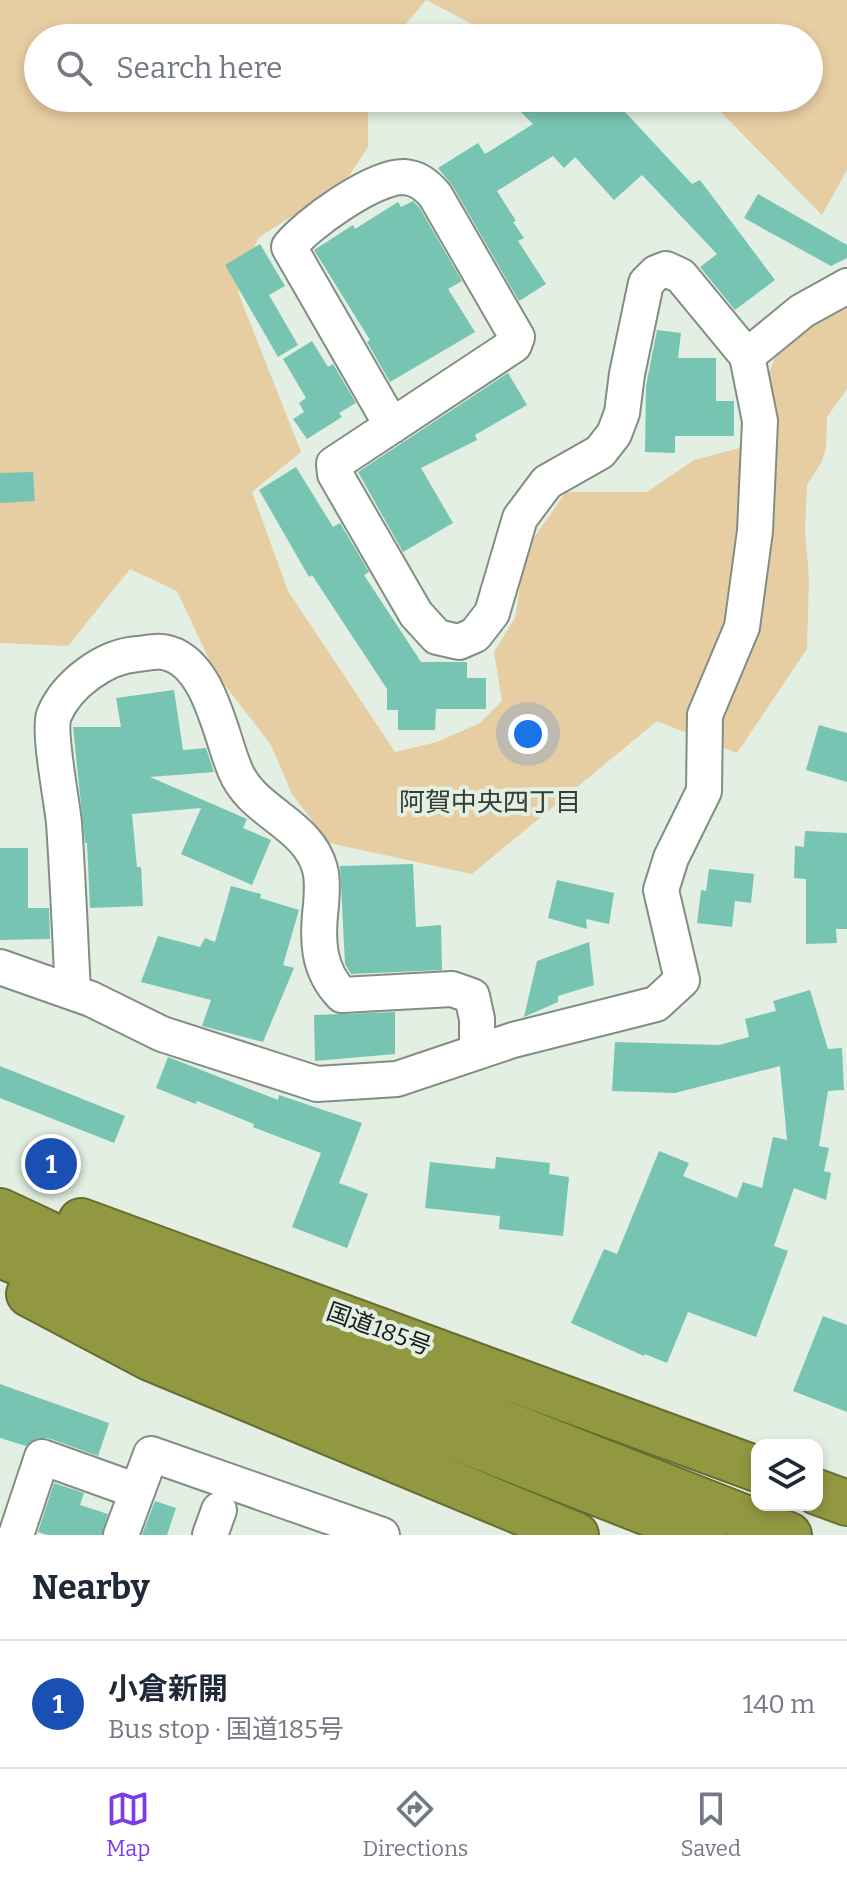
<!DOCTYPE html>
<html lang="en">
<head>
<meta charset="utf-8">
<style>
  :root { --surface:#fff; --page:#f2f2f3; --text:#1f2937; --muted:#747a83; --line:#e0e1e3; --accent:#7c3aed }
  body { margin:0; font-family:Bitter,"Noto Sans JP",serif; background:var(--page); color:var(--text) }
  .controls { position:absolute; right:24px; bottom:24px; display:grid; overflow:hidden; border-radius:16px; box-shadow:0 4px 12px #0003 }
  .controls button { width:72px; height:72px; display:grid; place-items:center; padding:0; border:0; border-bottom:2px solid var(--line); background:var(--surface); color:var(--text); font:40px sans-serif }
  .you { position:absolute; left:528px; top:734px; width:28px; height:28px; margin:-20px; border:6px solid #fff; border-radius:50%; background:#1a73e8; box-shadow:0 0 0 12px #1a73e833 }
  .badge { display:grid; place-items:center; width:52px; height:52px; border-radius:50%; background:var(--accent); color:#fff; font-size:26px; font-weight:700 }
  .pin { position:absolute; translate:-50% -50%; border:4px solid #fff; box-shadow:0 2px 8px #0006 }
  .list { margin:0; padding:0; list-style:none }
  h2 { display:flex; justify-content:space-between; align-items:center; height:104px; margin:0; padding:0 32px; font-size:34px }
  h2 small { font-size:26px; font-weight:400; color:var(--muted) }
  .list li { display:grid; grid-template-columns:52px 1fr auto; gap:24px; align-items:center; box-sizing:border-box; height:128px; padding:0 32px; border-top:2px solid var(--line) }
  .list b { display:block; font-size:30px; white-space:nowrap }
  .list p { margin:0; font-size:26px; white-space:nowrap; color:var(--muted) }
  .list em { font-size:26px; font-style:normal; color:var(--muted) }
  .icon { flex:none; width:44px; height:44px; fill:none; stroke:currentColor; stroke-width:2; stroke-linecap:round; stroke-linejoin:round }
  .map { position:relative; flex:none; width:847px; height:1535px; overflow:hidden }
  .search { position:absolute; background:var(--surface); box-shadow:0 4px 12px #0003; left:24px; right:24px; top:24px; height:88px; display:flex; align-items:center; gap:20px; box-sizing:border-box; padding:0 28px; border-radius:44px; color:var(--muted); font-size:30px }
  .sheet { height:232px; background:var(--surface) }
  nav { display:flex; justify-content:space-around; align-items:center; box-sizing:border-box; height:112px; border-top:2px solid var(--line); background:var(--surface); font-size:22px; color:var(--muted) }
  nav a { display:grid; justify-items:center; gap:4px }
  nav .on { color:var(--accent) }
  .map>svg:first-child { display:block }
</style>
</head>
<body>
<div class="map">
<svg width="847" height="1535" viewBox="0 0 847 1535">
  <rect width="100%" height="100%" fill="#e2efe2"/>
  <path fill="#e7cda2" d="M0,0H847V170L822,215L707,98H809V38H499L426,0L394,38H38V98H368V147L345,182L258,238L238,292L301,452L252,492L288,591L395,752L437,742L480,723L502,701L494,652L515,618L526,549L566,492H647L694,460L740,448L777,353L847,301V389L827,417L826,447L822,461L807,485L805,530L809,578L807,649L737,753L657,721L472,874L329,843L292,794L271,745L215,672L177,591L130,569L68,646L0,643Z"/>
  <g fill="#77c4b2">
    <path d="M507,98H612L692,184L700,180L775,280L735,310L700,267L717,254L642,175L614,200L575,157L564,168L553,156L497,191L516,221L513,222L524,238L518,241L546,284L519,301L452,185L438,168L478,143L485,154L533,124Z"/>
    <path d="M758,194L847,245V258L831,266L744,218Z"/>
    <path d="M413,201L419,207L462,281L448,289L475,332L390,382L367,342L370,340L314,250L353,225L355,229L398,202L401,207Z"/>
    <path d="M260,244L285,286L269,295L298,345L278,357L225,265Z"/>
    <path d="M657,330L681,333L678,358H716V401H734V436H675V453L645,452L646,386Z"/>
    <path d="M312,341L328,367L333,364L356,403L339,413L342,417L307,439L293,419L304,412L299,403L306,398L283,359Z"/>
    <path d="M508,373L527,405L475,435L477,440L421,468L453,523L403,552L358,472Z"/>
    <path d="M296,467L333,527L340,523L369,572L364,575L421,662H467V678H486V709H436L435,730H398V710H387V689L312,575L309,577L259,490Z"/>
    <path d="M33,472L35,501L0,503V473Z"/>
    <path d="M174,690L183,750L206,748L214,772L150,777L247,819L243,828L271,840L252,885L181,854L201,808L132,814L137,867H141L143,906L90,908L87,843H85L73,727H121L116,698Z"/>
    <path d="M819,725L847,733V782L806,770Z"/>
    <path d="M805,831L847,833V929H836L837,943L806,944V879L794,878L795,846L804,847Z"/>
    <path d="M0,848H28V908H49L50,939L0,940Z"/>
    <path d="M413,864L416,927L441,925L442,970L351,974L345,964L340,866Z"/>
    <path d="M709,869L754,874L751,903L735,901L732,927L697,923L701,890L706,891Z"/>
    <path d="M557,880L614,893L609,924L586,919L587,929L548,918Z"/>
    <path d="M231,886L261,894L260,898L299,910L283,965L294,968L263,1042L202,1026L211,1000L141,982L158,936L200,947L205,938L215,942Z"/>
    <path d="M589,942L594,985L558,996V1002L524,1017L537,961Z"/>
    <path d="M810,990L828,1049L842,1048L844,1090L828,1091L819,1146L829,1148L824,1171L831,1173L826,1200L794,1188L774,1246L788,1251L756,1337L688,1312L667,1363L645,1354L644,1356L571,1323L604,1249L617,1254L659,1151L689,1163L683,1176L737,1198L743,1182L762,1188L773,1137L787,1140L780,1066L675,1093L612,1091L615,1042L719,1045L749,1037L745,1019L776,1011L773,1001Z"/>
    <path d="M395,1012V1054L315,1061L314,1015Z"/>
    <path d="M168,1057L278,1100L279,1095L362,1123L339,1183L368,1194L347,1248L292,1227L321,1153L253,1127L254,1124L197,1101L196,1104L156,1088Z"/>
    <path d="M0,1066L125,1116L114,1143L0,1098Z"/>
    <path d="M496,1157L550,1163L549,1174L569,1177L563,1236L499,1229L500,1216L425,1208L430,1162L495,1169Z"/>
    <path d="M823,1316L847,1325V1412L793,1391Z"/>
    <path d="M0,1384L109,1423L98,1456L48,1438H38L26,1446L0,1438Z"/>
    <path d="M54,1483L84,1493L80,1505L108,1514L102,1535H48L38,1532Z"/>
    <path d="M155,1501L176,1508L167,1535H142Z"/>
  </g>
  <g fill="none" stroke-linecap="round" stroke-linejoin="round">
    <g stroke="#828e82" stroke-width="38">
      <g id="minor">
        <path d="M392,426L289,247C307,224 374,176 404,177C418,178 426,185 435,195L517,337L514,345L334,464L335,474L416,614L437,637L459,642L475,635L492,613L520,518L547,482L600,452L614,434L622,413L627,374L646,283L656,273L666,269L681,276L747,356"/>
        <path d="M0,967L91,999L162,1034L317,1084L397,1079L513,1040L656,1004L682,980L661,890L671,858L704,791L705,715L742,627L755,531L760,421L747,356L802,311L847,286"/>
        <path d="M73,992C70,936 68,880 64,823C62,801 48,732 54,715C67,684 105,656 138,654C146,653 155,651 163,652C209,659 220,735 235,770C252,813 308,823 320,869C323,880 322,893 321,905C317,939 317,969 342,995L452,989L472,996L477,1019V1052"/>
        <path d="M16,1535L42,1457L137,1491"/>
        <path d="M121,1535L151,1454L382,1535"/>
        <path d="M210,1535L219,1510"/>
      </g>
    </g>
    <g stroke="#676c32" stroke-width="48">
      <g id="highway">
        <path d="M0,1211L193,1301L789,1535"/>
        <path d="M81,1221L757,1469"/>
        <path d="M0,1255L205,1339L704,1535"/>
        <path d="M29,1294L150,1358L576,1535"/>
        <path d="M817,1492L847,1503"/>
      </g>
    </g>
    <use href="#minor" stroke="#fff" stroke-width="34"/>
    <use href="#highway" stroke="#929840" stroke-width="44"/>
  </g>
  <g text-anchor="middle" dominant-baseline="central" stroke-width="8" stroke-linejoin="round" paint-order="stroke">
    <g font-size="24" fill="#171b17" stroke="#e2efe2">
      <text transform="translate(379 1329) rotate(20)">国道185号</text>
    </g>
    <g font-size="26" fill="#343e34" stroke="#e2efe2">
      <text x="490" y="802">阿賀中央四丁目</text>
    </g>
  </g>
</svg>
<div class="controls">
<button><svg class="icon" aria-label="layers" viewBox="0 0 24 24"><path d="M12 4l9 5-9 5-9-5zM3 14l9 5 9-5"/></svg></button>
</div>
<div class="you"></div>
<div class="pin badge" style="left:51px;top:1164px;background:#1a4fb4">1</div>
<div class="search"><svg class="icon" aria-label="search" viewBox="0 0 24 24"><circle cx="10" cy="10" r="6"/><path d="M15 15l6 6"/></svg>Search here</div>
</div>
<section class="sheet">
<h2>Nearby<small></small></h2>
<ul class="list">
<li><span class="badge" style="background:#1a4fb4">1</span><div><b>小倉新開</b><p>Bus stop · 国道185号</p></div><em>140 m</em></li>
</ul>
</section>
<nav>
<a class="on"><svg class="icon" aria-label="map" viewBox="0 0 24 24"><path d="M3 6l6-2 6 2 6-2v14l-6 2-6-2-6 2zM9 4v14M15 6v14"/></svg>Map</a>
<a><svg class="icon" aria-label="directions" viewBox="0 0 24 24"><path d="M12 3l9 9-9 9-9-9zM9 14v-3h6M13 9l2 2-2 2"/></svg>Directions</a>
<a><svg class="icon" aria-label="saved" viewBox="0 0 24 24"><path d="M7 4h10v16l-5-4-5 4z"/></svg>Saved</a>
</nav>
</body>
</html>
